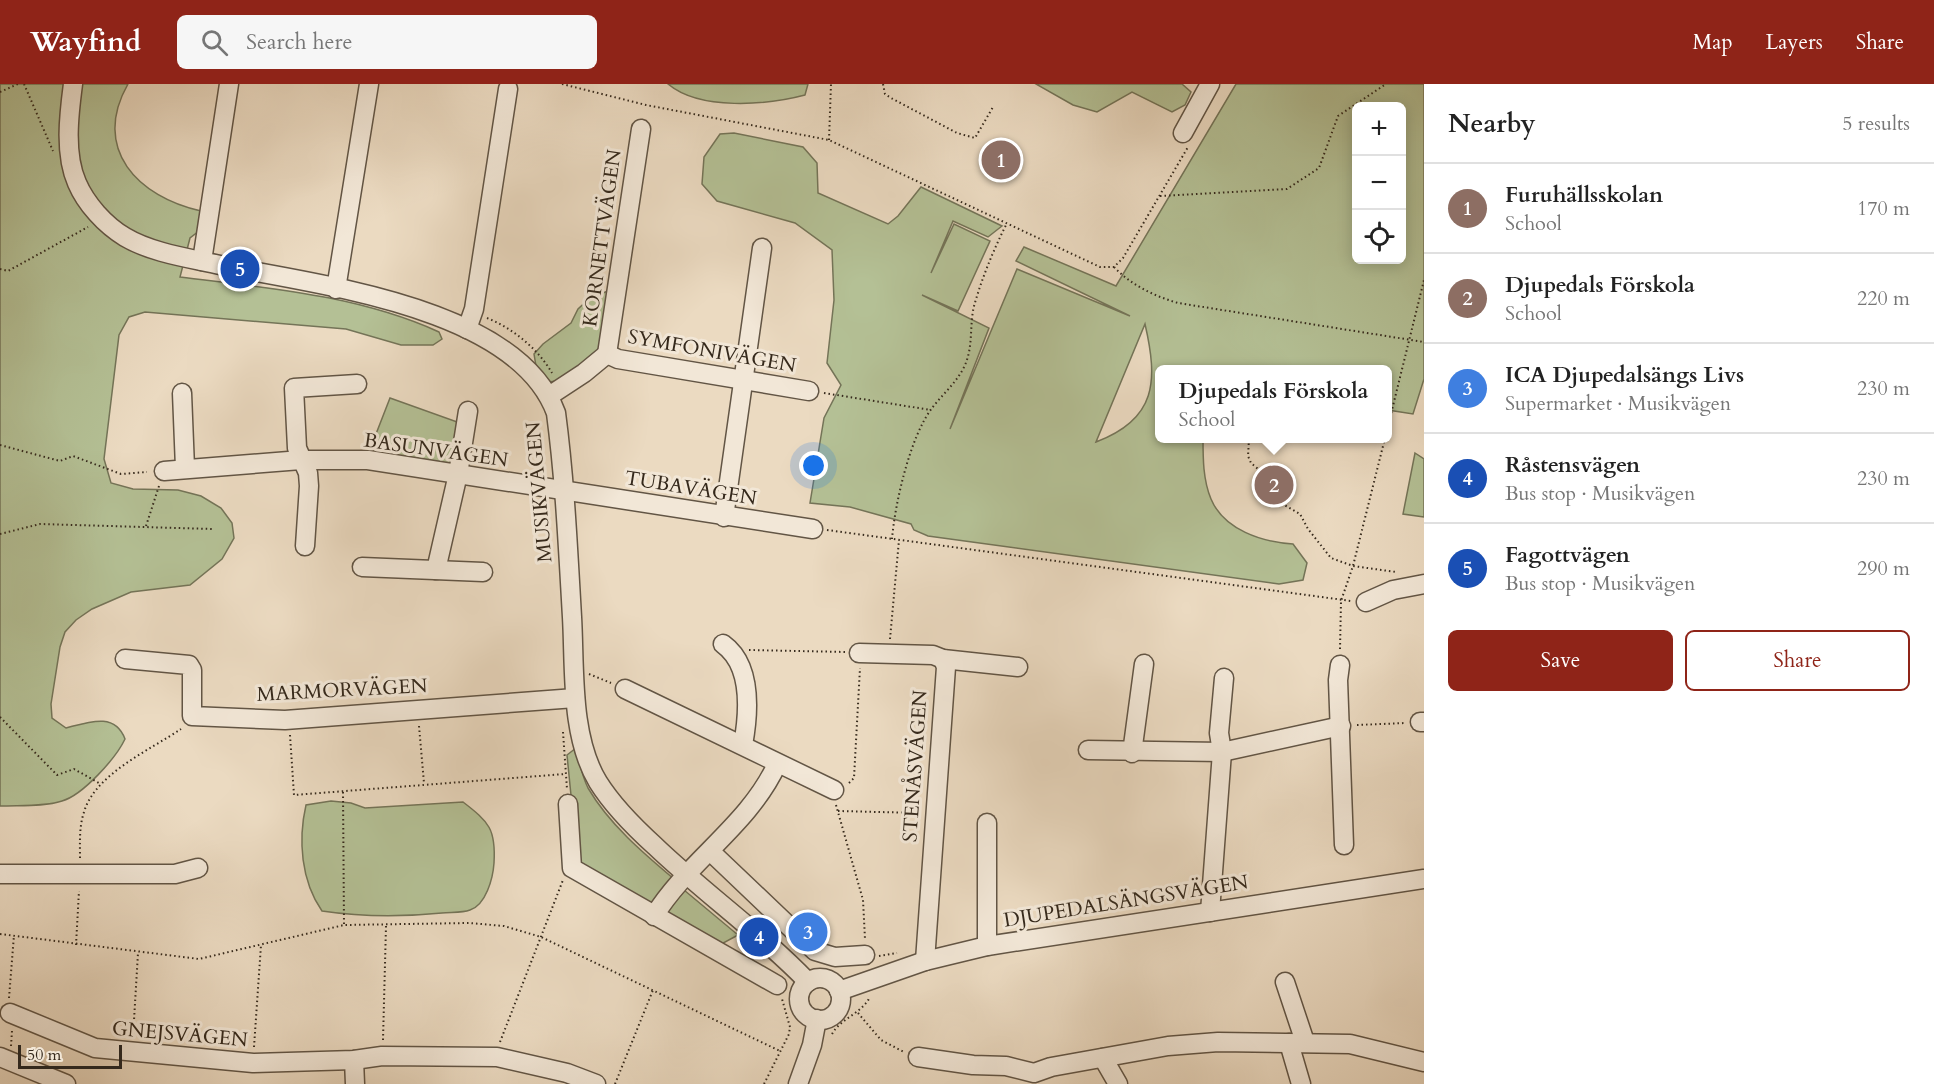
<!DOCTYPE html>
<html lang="en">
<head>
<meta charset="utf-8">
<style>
  :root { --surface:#fff; --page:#f6f6f6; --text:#222; --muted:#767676; --line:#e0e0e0; --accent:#8f2418 }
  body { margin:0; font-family:Cardo,serif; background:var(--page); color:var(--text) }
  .controls { position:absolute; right:18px; top:18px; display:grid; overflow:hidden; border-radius:9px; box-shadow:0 3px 15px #0003 }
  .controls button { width:54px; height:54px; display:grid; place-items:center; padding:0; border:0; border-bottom:2px solid var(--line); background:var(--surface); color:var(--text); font:30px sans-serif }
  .scale { position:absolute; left:18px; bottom:15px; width:104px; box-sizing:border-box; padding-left:6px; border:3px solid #35291c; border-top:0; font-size:16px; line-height:21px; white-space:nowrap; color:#35291c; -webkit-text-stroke:4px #f2e7d7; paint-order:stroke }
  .you { position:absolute; left:814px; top:382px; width:21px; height:21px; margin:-15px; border:4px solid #fff; border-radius:50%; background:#1a73e8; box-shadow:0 0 0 9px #1a73e833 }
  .badge { display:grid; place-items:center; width:39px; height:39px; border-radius:50%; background:var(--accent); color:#fff; font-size:20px; font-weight:700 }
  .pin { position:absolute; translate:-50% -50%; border:3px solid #fff; box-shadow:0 2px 6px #0006 }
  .popup { position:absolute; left:1155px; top:281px; width:237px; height:78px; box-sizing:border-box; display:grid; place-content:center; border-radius:9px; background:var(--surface); filter:drop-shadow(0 2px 4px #0005); font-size:20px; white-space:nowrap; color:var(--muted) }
  .popup b { font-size:22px; color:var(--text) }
  .popup::after { content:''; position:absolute; left:50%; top:100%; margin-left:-12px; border:12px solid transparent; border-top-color:var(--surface) }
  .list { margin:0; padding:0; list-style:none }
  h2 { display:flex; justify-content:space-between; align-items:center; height:78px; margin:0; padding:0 24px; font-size:26px }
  h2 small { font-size:20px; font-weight:400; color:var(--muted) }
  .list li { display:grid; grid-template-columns:39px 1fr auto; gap:18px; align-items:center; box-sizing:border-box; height:90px; padding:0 24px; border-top:2px solid var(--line) }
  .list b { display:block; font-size:22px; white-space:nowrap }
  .list p { margin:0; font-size:20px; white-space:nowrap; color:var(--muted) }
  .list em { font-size:20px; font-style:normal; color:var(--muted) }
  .actions { display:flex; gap:12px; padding:18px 24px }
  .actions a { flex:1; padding:14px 0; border:2px solid var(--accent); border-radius:9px; text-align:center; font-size:21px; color:var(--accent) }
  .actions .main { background:var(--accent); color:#fff }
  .icon { flex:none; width:33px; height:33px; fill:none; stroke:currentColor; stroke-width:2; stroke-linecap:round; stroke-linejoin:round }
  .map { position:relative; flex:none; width:1424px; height:1000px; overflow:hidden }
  header { display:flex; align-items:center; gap:36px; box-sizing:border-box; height:84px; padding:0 30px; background:var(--accent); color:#fff }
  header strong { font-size:28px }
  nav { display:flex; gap:33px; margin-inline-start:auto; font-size:21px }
  .search { width:420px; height:54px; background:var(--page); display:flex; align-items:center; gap:15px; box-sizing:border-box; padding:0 21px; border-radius:9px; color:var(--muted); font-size:22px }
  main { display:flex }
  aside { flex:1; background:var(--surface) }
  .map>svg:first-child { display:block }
</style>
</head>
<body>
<header>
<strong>Wayfind</strong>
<div class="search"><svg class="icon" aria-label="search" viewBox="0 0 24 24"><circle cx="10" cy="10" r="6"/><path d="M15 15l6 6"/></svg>Search here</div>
<nav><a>Map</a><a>Layers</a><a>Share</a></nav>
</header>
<main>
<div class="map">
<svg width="1424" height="1000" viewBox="0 0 1424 1000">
  <rect width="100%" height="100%" fill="#ebdac1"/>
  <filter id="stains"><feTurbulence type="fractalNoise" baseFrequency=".00333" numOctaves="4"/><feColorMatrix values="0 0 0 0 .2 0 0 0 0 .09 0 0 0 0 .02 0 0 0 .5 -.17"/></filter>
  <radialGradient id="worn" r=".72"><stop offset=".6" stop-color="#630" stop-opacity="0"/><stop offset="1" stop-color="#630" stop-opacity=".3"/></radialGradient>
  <g fill="#b4c095" stroke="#747458" stroke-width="1.5" fill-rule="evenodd">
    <path d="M0,0H128C91,65 138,113 201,127L203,144L190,154L180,193C267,204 358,211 439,248L442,255L433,261H401L346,245L145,228L129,233L119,251L104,375L111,399L133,405L178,406L201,412L221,424L232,439L234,454L222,475L190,501L131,508L92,525L76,536L65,548L60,563L51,620L52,634L66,644C89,638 115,628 125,655C116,674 83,711 62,717C44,723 19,721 0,722Z"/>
    <path d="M668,0H808L805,11C767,21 700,27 668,0Z"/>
    <path d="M1036,0H1182L1191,8L1185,21L1172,28L1132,8L1097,28L1073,21Z"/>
    <path d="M1236,0H1424V295L1413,330L1388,326V286H1160V354L1203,355C1203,374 1203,396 1211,415C1224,446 1262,458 1293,460L1307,479L1303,496L1279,500L928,452L914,446L911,440L850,423L810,419L824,334L841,301L827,279L834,216L832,166L795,139L717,117L702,100L704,73L720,50L734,49L803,63L817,79L818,109L888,140L898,132L921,103L1002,142L988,153L953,137L931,189L954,140L990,157L958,227L922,211L989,244L950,345L1017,185L1130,232L1016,177L1024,163L1116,202ZM1356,22H1402V176H1356ZM1145,240C1158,297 1157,335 1096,358Z"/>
    <path d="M608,207L600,270L556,297L549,298L536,282L534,270L543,260L571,239L578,225L590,214Z"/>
    <path d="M390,314L460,339L454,384L369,368Z"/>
    <path d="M1415,369L1424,375V433L1403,430Z"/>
    <path d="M576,664C579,677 582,692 588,704C609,740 643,769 674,795L649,823L578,782L567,671Z"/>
    <path d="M331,717L351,719L365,724L463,718C489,738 496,745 494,779C493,794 486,821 470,826C462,829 451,828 442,829C402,833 362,833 322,827C301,797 298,756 306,721Z"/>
    <path d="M684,806L738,851L716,863L661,831Z"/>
  </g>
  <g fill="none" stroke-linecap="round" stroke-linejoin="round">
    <g stroke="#625545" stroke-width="21">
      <g id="minor">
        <path d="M73,0C69,30 64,70 77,99C86,120 105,141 125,153C152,169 189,174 220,181C318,201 517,223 556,329C565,397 568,465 572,533C575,584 570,652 598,698C613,722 634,743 655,762C704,809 761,849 808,898"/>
        <path d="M1183,49L1210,0"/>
        <path d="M202,177L229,0"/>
        <path d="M336,205L369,0"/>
        <path d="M467,245L474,225L508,5"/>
        <path d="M607,270L641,45"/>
        <path d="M607,270L618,275L809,307"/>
        <path d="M182,309L185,384"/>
        <path d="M549,312L584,289L607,270"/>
        <path d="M164,387L301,376H368L813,445"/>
        <path d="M724,433L762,164"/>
        <path d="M305,462L309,402L308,389L297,364L294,304L357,300"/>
        <path d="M362,483L483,488"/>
        <path d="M436,486L458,390L468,327"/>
        <path d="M1366,518L1393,506L1424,500"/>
        <path d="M723,560C752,581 749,628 743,661"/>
        <path d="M859,569L933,571L943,575L1018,583"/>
        <path d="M125,575L189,581L192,586V632L285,636L575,614"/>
        <path d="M1340,581L1338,596L1344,761"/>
        <path d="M625,605L834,706"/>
        <path d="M1420,638H1424"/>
        <path d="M1088,666L1222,668L1341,642"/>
        <path d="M1132,669L1144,580"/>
        <path d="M568,720L572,784L777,901"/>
        <path d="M987,739V862"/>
        <path d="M711,768L815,867L835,873L865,871"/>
        <path d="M0,790H175L198,784"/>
        <path d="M1210,828L1222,668L1219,649L1224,594"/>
        <path d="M654,832C689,776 749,741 777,680"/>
        <path d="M925,877L946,583L943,575"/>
        <circle cx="820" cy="915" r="21"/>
        <path d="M1285,898L1305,958"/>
        <path d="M839,907L925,877L987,862L1424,795"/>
        <path d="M10,929L95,964L253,979L354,976L382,972L497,973L567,989L596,1000"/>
        <path d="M1289,959L1301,1000"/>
        <path d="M0,973L66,1000"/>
        <path d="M918,973L973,981L1006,982L1034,989L1051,983L1168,962L1218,958L1350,960L1424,978"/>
        <path d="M1103,974L1118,1000"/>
        <path d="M354,976L355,1000"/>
        <path d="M798,1000L812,961L817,935"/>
      </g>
    </g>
    <g stroke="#35291c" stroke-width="2" stroke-dasharray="1.5 3" stroke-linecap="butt">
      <path d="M24,0L53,67"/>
      <path d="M562,0L646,21L829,56L1100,183H1114L1123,174L1188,63"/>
      <path d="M883,0L885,10L891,14L957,49L975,54L993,23"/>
      <path d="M0,8L18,0"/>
      <path d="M829,56L831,0"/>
      <path d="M1160,112L1287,105L1319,84L1338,32L1386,0"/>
      <path d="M1114,183C1131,201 1154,212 1178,219L1424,258"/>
      <path d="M0,185L8,187L88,143"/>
      <path d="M487,234C514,245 538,265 552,289"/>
      <path d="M824,309L931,326"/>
      <path d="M1388,342L1424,196"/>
      <path d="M1249,355L1248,372L1251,379L1270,395L1281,419L1300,430L1308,445L1331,474L1353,482L1396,488"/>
      <path d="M0,361L60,377L73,372L121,390L147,388"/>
      <path d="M146,442L159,402"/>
      <path d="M827,446L1351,517"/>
      <path d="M0,450L40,440L212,445"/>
      <path d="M892,455C895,419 910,353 932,324C942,311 955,300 963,285C974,265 969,243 974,222C982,194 993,167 1006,141"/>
      <path d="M890,555L899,456"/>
      <path d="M1340,565L1341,517L1353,482L1385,354"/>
      <path d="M749,566L845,568"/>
      <path d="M589,590L611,599"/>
      <path d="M0,633L57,691L74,685L99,699"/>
      <path d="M1357,641L1405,639"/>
      <path d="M419,642L424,699"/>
      <path d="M563,648L567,705"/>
      <path d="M290,651L294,711L565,690"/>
      <path d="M849,699L854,694L860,584"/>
      <path d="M343,708L344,840"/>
      <path d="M836,721L863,816L865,855"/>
      <path d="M838,727L919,729"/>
      <path d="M80,774C80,758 79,743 84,728C95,690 150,666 181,645"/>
      <path d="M0,850L199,875L344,841L469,839L504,842L541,853L780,967"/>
      <path d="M76,861L79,807"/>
      <path d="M879,872L897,869"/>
      <path d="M9,914L14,851"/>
      <path d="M858,929L881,956L904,968"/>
      <path d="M832,950C841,934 861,930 870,913"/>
      <path d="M133,953L138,869"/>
      <path d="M383,956L386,842"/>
      <path d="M500,958L563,796"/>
      <path d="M11,962L12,947"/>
      <path d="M254,963L261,861"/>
      <path d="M615,1000L653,906"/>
      <path d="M764,1000L789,950L790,943L782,915"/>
    </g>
    <use href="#minor" stroke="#f2e7d7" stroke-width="18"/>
  </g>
  <g text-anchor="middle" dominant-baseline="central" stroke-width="6" stroke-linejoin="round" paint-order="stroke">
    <g font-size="20" fill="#35291c" stroke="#f2e7d7">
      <text transform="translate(602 154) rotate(-82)">KORNETTVÄGEN</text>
      <text transform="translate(712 267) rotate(10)">SYMFONIVÄGEN</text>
      <text transform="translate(436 366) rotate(8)">BASUNVÄGEN</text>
      <text transform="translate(691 404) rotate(9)">TUBAVÄGEN</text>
      <text transform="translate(539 408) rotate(-95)">MUSIKVÄGEN</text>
      <text transform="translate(342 606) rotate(-3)">MARMORVÄGEN</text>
      <text transform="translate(915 682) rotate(-86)">STENÅSVÄGEN</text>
      <text transform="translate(1126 817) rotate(-9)">DJUPEDALSÄNGSVÄGEN</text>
      <text transform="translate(180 950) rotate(5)">GNEJSVÄGEN</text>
    </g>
  </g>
  <rect width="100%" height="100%" filter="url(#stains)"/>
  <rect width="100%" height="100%" fill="url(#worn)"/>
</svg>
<div class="controls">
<button>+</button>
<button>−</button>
<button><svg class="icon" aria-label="locate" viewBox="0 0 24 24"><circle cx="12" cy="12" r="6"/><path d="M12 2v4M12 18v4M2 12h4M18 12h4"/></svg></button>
</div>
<div class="scale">50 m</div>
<div class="you"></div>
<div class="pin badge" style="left:1001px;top:76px;background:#8d6e63">1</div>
<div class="pin badge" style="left:1274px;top:401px;background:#8d6e63">2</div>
<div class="popup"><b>Djupedals Förskola</b>School</div>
<div class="pin badge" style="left:808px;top:848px;background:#3f7fe0">3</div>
<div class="pin badge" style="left:759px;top:853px;background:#1a4fb4">4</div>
<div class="pin badge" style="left:240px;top:185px;background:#1a4fb4">5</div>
</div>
<aside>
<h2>Nearby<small>5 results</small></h2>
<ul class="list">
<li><span class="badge" style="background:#8d6e63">1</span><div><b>Furuhällsskolan</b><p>School</p></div><em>170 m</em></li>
<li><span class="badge" style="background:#8d6e63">2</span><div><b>Djupedals Förskola</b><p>School</p></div><em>220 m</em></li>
<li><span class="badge" style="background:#3f7fe0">3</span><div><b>ICA Djupedalsängs Livs</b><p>Supermarket · Musikvägen</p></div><em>230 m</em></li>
<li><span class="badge" style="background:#1a4fb4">4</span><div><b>Råstensvägen</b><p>Bus stop · Musikvägen</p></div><em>230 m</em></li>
<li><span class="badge" style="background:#1a4fb4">5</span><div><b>Fagottvägen</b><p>Bus stop · Musikvägen</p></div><em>290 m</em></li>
</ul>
<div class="actions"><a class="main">Save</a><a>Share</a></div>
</aside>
</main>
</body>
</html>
